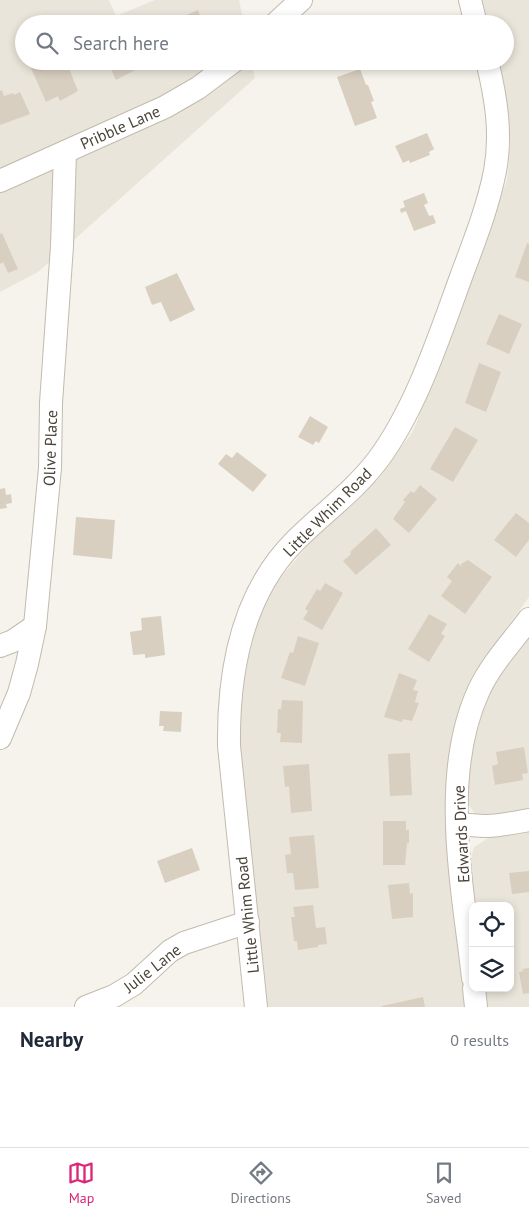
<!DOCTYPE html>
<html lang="en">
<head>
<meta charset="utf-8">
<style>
  :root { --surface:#fff; --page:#f6f6f7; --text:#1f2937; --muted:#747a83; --line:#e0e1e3; --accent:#db2777 }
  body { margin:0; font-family:"PT Sans",sans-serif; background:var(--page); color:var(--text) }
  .controls { position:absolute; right:15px; bottom:15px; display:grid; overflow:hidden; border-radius:10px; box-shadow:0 2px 8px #0003 }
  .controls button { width:45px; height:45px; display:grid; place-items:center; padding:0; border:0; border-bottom:1px solid var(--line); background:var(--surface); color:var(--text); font:25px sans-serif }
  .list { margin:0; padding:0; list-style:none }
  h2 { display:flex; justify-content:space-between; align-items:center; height:65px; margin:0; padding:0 20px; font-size:21px }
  h2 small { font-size:16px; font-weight:400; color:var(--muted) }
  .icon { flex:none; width:28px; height:28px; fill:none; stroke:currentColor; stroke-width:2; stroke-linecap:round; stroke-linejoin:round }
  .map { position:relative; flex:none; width:529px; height:1007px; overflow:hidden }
  .search { position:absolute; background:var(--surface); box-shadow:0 2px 8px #0003; left:15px; right:15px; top:15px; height:55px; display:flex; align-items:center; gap:12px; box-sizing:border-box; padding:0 18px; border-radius:28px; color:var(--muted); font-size:19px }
  .sheet { height:140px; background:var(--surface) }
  nav { display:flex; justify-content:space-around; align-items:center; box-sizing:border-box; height:70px; border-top:1px solid var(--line); background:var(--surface); font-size:14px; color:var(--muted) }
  nav a { display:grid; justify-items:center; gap:2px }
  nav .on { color:var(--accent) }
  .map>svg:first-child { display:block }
</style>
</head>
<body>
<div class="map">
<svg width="529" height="1007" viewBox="0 0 529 1007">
  <rect width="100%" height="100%" fill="#f6f3ec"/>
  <g fill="#eae5da">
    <path d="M0,0H109L116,16L155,0H239L244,24H24V61H251L255,78L38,272L0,292Z"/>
    <path d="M478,0H529V597L487,655L458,716L468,1007H266L247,827L237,704L248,639L275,584L316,536L381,476L413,431L453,331L507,180L510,145L507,102L496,61H505V24H485Z"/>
    <path d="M529,632V813L488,818L475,814L466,801L470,733L492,682Z"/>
    <path d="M529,829V1007H487L485,988H510V906H474L469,865L474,847L490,837Z"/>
  </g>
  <g fill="#d8cfc1">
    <path d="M198,10L203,24H166Z"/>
    <path d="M40,61L43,68L57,61H66L78,91L60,101L58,96L46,102L30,66Z"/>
    <path d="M107,61H140L135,64L137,69L116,80Z"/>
    <path d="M360,69L366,85H368L374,101L371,102L377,118L355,126L337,77Z"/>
    <path d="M2,90L4,96L13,93L14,95L20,92L30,114L0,125V91Z"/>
    <path d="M427,133L434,149L429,152L430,155L410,163L409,160L403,163L395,146Z"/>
    <path d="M424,193L428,203L424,205L429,216L433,215L436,223L414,231L406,211L401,213L400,209L405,207L403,201Z"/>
    <path d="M2,233L18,269L8,273L3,262L0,264V234Z"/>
    <path d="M527,243L529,244V282L515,277Z"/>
    <path d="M177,273L195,310L170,322L161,302L152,305L145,287Z"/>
    <path d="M499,314L522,324L509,354L486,344Z"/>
    <path d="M479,363L501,372L486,412L465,403Z"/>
    <path d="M310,416L328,427L319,443L316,441L313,445L298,437Z"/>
    <path d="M455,427L478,440L453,482L430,469Z"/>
    <path d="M237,452L267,475L253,492L218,464L226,454L232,458Z"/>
    <path d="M420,485L437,499L409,533L393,519L405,502L403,500L411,491L414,493Z"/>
    <path d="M5,488L6,495L11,494L12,503L6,504L7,508L0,509V489Z"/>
    <path d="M516,513L529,523V540L516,557L494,540Z"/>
    <path d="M76,517L115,520L112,559L73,555Z"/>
    <path d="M376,528L391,545L356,575L343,561L351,554L350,552Z"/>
    <path d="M468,560L492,577L465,614L441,596L452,581L447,577L458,563L462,567L461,564Z"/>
    <path d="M325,583L343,593L322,630L303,619L308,611L305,609L317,589L320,591Z"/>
    <path d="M429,614L447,624L441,634L445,636L429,662L408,649Z"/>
    <path d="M161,616L165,655L145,658V654L133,655L130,632L142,630L141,618Z"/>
    <path d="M298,636L319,643L305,686L281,678L290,652L293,653Z"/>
    <path d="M399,673L417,680L413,690L418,691L415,702L419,703L412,721L403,719L402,722L384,717Z"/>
    <path d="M282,700L303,701L302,743L280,742L281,733H277L278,709H281Z"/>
    <path d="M160,711L182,712L181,732L163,731L164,726H159Z"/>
    <path d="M524,747L528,773L522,774L523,780L495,785L492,766L498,764L496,752Z"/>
    <path d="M410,753L412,795L390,796L388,754Z"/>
    <path d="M309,764L312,811L291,813L289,786L285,787L283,766Z"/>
    <path d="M383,821H406V830H409V843H407L405,865H383Z"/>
    <path d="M314,835L319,888L295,890L293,873H287L285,855L291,854L289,837Z"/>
    <path d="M192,848L200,870L165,883L157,861Z"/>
    <path d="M529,871V892L512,894L509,873Z"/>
    <path d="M409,883L410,894L413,893V917L392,919L388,885Z"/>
    <path d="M313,905L316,928L325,927L327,944L318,945V947L298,950L297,941H294L291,917H295L293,907Z"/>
    <path d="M529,968V993L523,994L519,972L523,971L522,969Z"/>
    <path d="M423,997L425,1007H382V1006Z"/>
  </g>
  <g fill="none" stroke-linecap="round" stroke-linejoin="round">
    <g stroke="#c2bbae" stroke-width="24">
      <g id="minor">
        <path d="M470,0L476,24"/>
        <path d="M275,24L301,0"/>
        <path d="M0,181L165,107L198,88L234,61"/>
        <path d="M0,646L13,641L35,626"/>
        <path d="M0,738L19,693L27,664L35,626L50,468L51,403L62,246L65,152"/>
        <path d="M457,823C484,829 502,825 529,820"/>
        <path d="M473,978C463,888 439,776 479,690C491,664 512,642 529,619"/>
        <path d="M474,988L476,1007"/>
        <path d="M86,1007L114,996L134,984L170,951L184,943L248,922"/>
        <path d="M256,1007L229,746C228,673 241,595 295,541C322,514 354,491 377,461C416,409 439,337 461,277C474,242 488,207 495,171C502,134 496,97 487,61"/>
      </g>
    </g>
    <use href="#minor" stroke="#fff" stroke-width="22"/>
  </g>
  <g text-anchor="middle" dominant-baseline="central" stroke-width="5" stroke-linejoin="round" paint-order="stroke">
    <g font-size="16" fill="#4b4439" stroke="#fff">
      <text transform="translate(120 127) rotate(-24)">Pribble Lane</text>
      <text transform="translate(50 448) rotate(-88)">Olive Place</text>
      <text transform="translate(327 512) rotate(-45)">Little Whim Road</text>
      <text transform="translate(461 834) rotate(-93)">Edwards Drive</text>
      <text transform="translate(247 915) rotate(-96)">Little Whim Road</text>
      <text transform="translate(152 968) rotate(-38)">Julie Lane</text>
    </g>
  </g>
</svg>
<div class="controls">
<button><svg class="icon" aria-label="locate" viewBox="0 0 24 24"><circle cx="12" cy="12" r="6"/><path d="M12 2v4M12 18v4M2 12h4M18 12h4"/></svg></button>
<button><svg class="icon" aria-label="layers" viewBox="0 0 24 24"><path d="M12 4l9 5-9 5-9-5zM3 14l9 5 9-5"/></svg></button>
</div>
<div class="search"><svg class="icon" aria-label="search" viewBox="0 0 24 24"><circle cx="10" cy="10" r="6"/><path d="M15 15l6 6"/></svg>Search here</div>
</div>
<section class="sheet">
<h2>Nearby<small>0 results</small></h2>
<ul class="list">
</ul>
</section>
<nav>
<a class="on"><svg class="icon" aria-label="map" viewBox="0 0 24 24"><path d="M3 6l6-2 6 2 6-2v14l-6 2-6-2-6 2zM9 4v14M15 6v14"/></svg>Map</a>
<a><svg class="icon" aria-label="directions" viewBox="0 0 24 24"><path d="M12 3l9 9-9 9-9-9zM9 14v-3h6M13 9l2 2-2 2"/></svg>Directions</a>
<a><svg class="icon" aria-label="saved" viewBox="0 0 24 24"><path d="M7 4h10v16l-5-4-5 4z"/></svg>Saved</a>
</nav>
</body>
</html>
